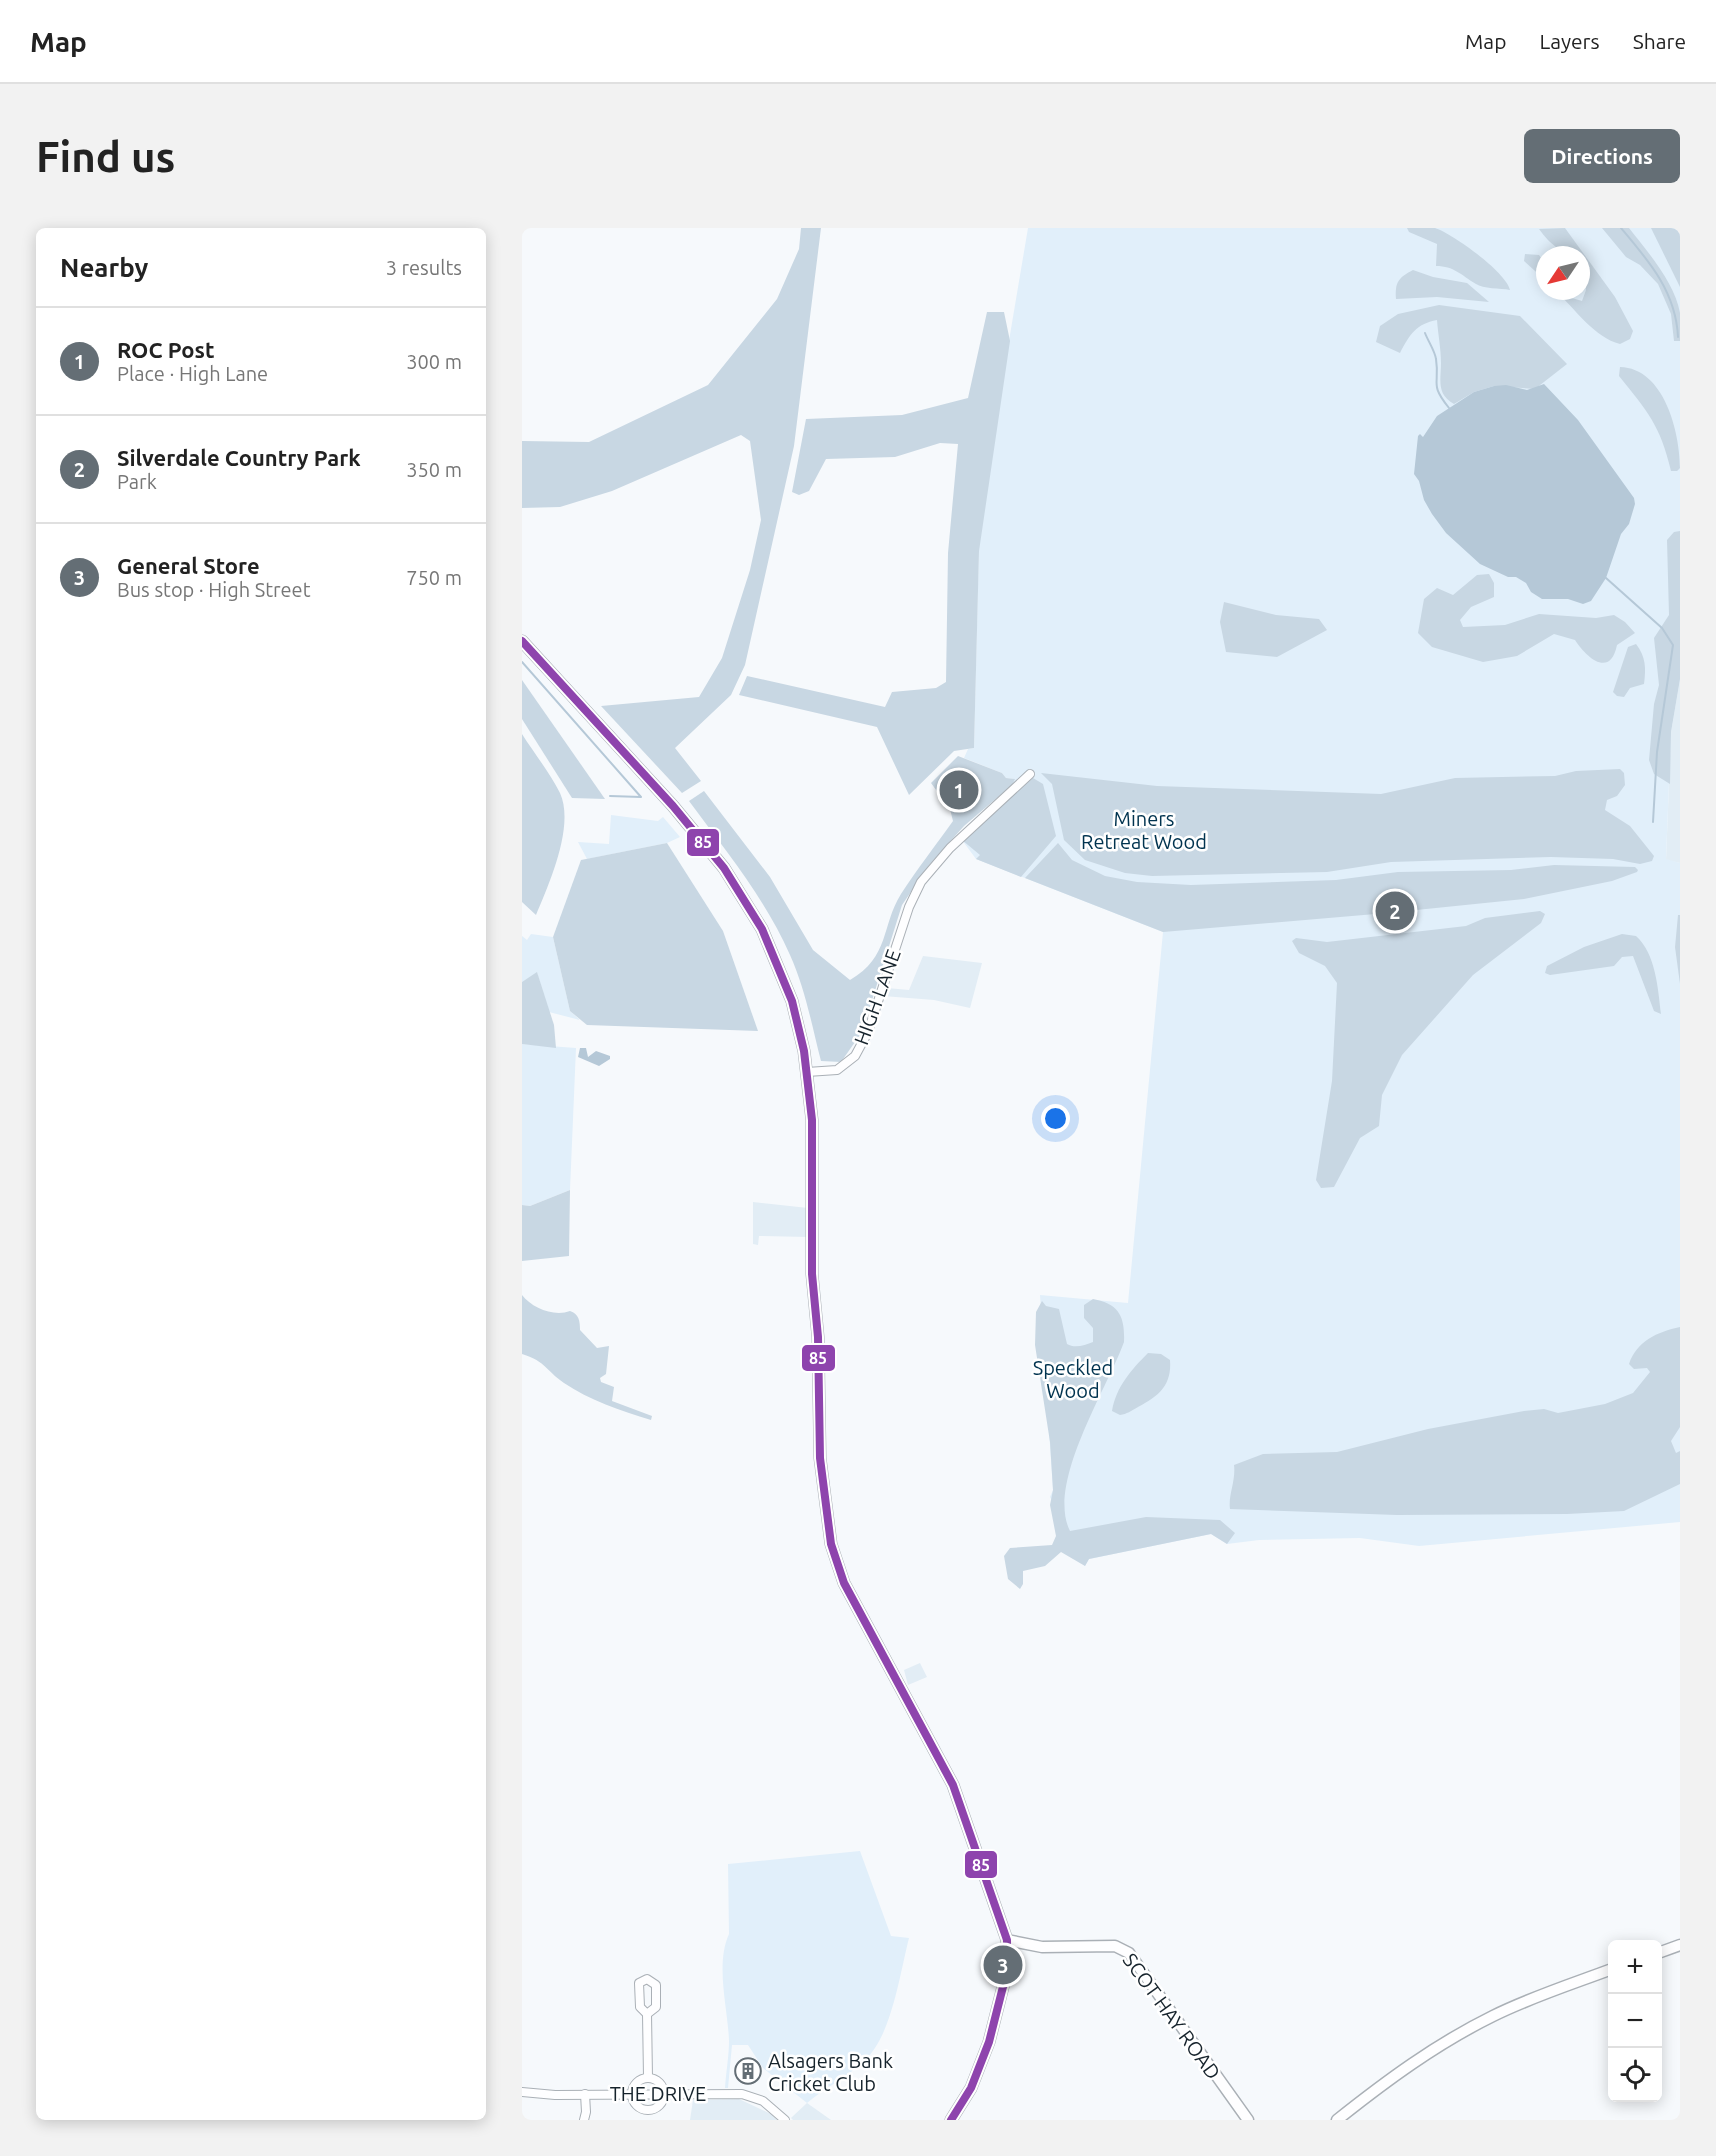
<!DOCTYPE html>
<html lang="en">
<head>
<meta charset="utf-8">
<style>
  :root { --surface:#fff; --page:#f2f2f2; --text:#222; --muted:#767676; --line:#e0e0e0; --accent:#646e75 }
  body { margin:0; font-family:Ubuntu,sans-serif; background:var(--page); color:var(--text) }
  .controls { position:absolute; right:18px; bottom:18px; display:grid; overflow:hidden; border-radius:9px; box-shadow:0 3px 15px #0003 }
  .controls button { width:54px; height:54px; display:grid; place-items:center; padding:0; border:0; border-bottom:2px solid var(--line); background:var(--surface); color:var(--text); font:30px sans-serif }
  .compass { position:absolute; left:1014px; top:18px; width:54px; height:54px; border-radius:50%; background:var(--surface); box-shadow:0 3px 15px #0003; rotate:235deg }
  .you { position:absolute; left:534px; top:891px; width:21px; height:21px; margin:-15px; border:4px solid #fff; border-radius:50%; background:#1a73e8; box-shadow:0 0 0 9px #1a73e833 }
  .badge { display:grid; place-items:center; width:39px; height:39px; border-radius:50%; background:var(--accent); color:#fff; font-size:20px; font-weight:700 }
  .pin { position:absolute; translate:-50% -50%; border:3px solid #fff; box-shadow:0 2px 6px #0006 }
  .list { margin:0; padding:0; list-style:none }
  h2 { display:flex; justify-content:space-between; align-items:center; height:78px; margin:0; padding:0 24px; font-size:26px }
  h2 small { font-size:20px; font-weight:400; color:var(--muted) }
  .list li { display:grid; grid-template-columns:39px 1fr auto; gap:18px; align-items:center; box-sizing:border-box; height:108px; padding:0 24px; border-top:2px solid var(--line) }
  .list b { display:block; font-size:22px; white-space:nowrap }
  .list p { margin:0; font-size:20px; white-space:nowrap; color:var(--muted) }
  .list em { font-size:20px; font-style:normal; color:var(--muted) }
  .icon { flex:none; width:33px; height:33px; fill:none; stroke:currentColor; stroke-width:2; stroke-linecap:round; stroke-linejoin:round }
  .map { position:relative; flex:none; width:1158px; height:1892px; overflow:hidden; border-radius:9px }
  header { display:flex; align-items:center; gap:36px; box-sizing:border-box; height:84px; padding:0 30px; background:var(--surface); border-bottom:2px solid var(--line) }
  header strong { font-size:28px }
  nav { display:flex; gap:33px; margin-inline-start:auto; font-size:21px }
  .intro { display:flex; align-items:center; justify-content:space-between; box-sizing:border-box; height:144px; padding:0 36px }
  h1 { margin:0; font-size:42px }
  .button { padding:15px 27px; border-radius:9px; background:var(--accent); color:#fff; font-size:21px; font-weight:700 }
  main { display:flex; gap:36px; padding:0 36px }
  aside { flex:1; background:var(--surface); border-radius:9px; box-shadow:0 3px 15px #0003 }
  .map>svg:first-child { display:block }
</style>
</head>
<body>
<header>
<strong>Map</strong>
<nav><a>Map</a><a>Layers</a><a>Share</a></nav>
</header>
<div class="intro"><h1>Find us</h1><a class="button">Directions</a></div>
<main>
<aside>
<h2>Nearby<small>3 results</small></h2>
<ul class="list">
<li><span class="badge">1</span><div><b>ROC Post</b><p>Place · High Lane</p></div><em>300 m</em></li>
<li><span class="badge">2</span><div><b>Silverdale Country Park</b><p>Park</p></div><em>350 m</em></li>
<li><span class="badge">3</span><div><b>General Store</b><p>Bus stop · High Street</p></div><em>750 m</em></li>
</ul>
</aside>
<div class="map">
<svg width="1158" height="1892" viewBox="0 0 1158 1892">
  <rect width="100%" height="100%" fill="#f6f9fc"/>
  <g fill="#e2edf5">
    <path d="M1158,451V635L1144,632L1149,504Z"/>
    <path d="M401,728L460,735L448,780L412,772L361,768L365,760L387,762Z"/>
    <path d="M231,974L286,980V1009L237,1008L236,1017L231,1016Z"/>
    <path d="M398,1435L405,1449L386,1457L382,1442Z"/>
    <path d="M217,1871L249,1886L255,1892H168L171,1872Z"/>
    <path d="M285,1875L309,1892H271L269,1890Z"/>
  </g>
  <g fill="#e1effa" fill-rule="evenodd">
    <path d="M506,0H1158V451L1149,504L1144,631L1158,635V1294L897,1318L838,1310L737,1312L705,1316L689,1306L567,1331L563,1338L528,1269L531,1262L518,1067L606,1075L641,704L454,631L440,612L480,572L492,551L484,550L480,545L442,530L446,521L452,520L457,317L475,184ZM1023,27H1059V63H1023Z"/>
    <path d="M89,587L136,593L141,589L158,609L145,615L65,631L56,614L87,616Z"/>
    <path d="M9,706L31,709L48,783L58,792L27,784L15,745L0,754V708L5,712Z"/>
    <path d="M0,816L54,820L48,962L8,978L0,977Z"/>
    <path d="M338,1623L369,1708L387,1710C378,1745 370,1806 344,1831C326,1849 304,1859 285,1875L241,1840L226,1817H210L206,1860H203C204,1844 207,1828 207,1813C206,1780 193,1737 207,1706L206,1636Z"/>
  </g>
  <g fill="#c8d7e3">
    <path d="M279,0H299L272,218L223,437L209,467L153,520L179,553L160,565L79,478L177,469L200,430L228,342L239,292L228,213L219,207L90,263L38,279L0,280V213L67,214L186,157L255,71L277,21Z"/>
    <path d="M885,0C893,0 905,0 913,0C931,6 984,44 988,62C978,60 961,61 954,56C939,47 932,38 914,38L915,16L887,4Z"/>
    <path d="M1043,0L1093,69L1111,103L1108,111L1098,116C1073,110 1052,80 1034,63H1044L1050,70L1060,73L1064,62L1059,27C1040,27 1028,16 1017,1Z"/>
    <path d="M1080,0H1107C1125,23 1153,55 1158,85C1158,94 1158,104 1158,113H1152L1149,86L1136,56L1118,37L1104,29Z"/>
    <path d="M1129,0H1158V59Z"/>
    <path d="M1003,26L1017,27L1023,36V52L1002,33Z"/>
    <path d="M891,42L911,49L945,55L967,74L915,69L874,71C873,54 876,50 891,42Z"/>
    <path d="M917,77L998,88L1045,136L1013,161L972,158L952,164L932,176C914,166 919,152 919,135C919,121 916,106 915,92C894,96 888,106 878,125L854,114L858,98L876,86Z"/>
    <path d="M465,84H482L488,113L457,323L452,520L432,523L387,567L355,499L217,467L225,448L363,479L370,464L414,460L424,454L426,325L436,216L418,215L373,229L304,231L287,263L277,267L270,264L284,191L380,187L446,170Z"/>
    <path d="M1098,139C1142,140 1158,204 1158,240L1155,243H1149C1138,197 1126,184 1097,148Z"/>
    <path d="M1158,303V451L1149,504L1148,556L1132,546L1127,532L1132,476L1137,457L1132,410L1147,387L1145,312L1152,304Z"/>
    <path d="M967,346L972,355V369L949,379L938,392L941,399L983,397L1017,386L1074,390L1092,387L1103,394L1113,405L1095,417C1088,451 1064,429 1053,412L1032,406L995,428L961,434L910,419L896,405L902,371L915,360L931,367L955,347Z"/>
    <path d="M702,374L754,387L797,391L805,402L755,429L704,424L698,394Z"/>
    <path d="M1114,416C1124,429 1124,440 1122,456L1108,460L1102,469L1095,468L1091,464L1106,419Z"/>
    <path d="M0,452L83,571L50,570L0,491Z"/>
    <path d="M0,506C12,525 28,545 38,565C53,598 27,656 14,687L0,674Z"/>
    <path d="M436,528L480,545L484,550L493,551L490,557L442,598L408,636L380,677L340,804L319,834L299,833C290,798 283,760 268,727C243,670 203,622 167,573L182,563L248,649L291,722L328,752C368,729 359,698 379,666C395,641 414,617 431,593L428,581L409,555Z"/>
    <path d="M1098,541L1102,545L1103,557L1095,568L1085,572L1083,582L1108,598L1132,628L1130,633L1118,636L1091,631L1029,629L869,634L805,644L630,648L603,645L563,632L542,612L530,556L519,545L635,558L859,566L933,550L1033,548L1054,543Z"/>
    <path d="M511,550L521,556L534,608L499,649L454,631L458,627L440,612Z"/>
    <path d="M145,615L201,703L236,803L65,797L48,783L31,709L59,632Z"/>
    <path d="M536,615L550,632L583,648L615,654L669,657L814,652L876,644L989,642L1032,637L1113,639L1116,642L1115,644L1090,653L1002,671L865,685L641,704L503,650Z"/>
    <path d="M1018,683L1023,686L1019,695L951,747L880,827L860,867L857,898L838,910L812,959L799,960L794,952L810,853L815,755L803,738L777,725L770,713L774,710L805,714L944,698L963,690Z"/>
    <path d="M1156,687H1158V756L1153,719Z"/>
    <path d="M1100,706L1114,708C1134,726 1136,761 1139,786L1132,783L1111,728L1100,729L1092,738L1028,747L1023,745L1025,738L1062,719Z"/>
    <path d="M15,744L32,797L34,820L0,816V754Z"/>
    <path d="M48,962L47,1028L0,1033V977L8,978Z"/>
    <path d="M0,1067C10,1080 32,1089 48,1083C57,1086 58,1093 58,1102L75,1120L87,1118L84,1146L78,1150L79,1154L92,1159L90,1173L130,1188L129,1192C99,1183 67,1172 42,1155C23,1142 25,1134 0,1126Z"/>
    <path d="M571,1071C597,1076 603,1088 602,1114C585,1161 524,1256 548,1303L624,1289L698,1292L713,1305L705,1316L689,1306L567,1331L563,1338L539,1324L523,1338L501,1343V1356L498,1361L486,1351L482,1328L488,1320L530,1317L534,1308L528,1277L531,1262L528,1214L513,1117L514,1084L520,1073L524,1078L537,1081L545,1116C553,1121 563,1117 571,1114V1100L562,1090V1077Z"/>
    <path d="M1158,1099V1199L1149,1213L1154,1225L1158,1223V1256L1102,1283L1045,1286L875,1287L708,1281C706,1267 714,1253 712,1237L741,1226L815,1224L906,1201L1002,1183L1022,1181L1036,1185L1083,1176L1111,1165L1128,1144L1125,1140L1112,1141L1107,1136C1115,1113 1135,1104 1158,1099Z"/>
    <path d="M626,1125L639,1126L648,1132C650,1157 637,1168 616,1179C609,1183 605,1186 598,1187L590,1183C594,1159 609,1142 626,1125Z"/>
  </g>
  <g fill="#b5c8d7">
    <path d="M1022,156L1056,192L1112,270L1113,276L1107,296L1099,306L1084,350L1069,373L1061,376L1046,371H1020L1009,364L1004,355L994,349H986L958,336L924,305L910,286L902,272L897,253L892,246L896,208L898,206L901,209L915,188L952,164L972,158L984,157L1005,162Z"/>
    <path d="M58,820H64L66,829L74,823L88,828V831L77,838L56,829Z"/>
  </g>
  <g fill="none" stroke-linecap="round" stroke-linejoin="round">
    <g stroke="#b5c8d7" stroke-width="2">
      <path d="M1099,0C1127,33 1154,64 1156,109"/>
      <path d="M903,105C906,113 913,123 914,131C918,157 907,155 927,180"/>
      <path d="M1084,350L1140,400L1151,417L1135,524L1131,594"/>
      <path d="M0,434L119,569L88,568"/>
    </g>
    <g stroke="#aab0b6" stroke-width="10">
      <g id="street">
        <path d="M285,844L315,842L333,828L346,804L387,679L399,654L428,620L508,546"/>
        <path d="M125,1751L134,1757V1779L125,1786L118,1779L117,1755Z"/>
        <path d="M125,1786L126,1849"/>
        <circle cx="126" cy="1866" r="16"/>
        <path d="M0,1864L33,1867L220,1866L241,1873L263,1892"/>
        <path d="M62,1892L64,1884L63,1866"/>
      </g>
    </g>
    <g stroke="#aab0b6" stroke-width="13">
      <g id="secondary">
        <path d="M0,413L151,578L202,640L240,701L270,773L282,823L290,892V1046L296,1109L298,1230L309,1316L322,1355L431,1557L485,1712V1743L467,1814L449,1860L429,1892"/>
        <path d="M485,1712L520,1719L593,1718L607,1725L726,1892"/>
        <path d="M1136,1725L1158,1717"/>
        <path d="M815,1892C864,1853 914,1816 971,1788C1009,1769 1050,1756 1090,1741"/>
      </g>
    </g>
    <use href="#street" stroke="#fefeff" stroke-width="8"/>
    <use href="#secondary" stroke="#fefeff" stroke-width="10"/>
    <g stroke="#fff" stroke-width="12">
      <path id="bus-1" d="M0,413L151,578L202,640L240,701L270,773L282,823L290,892V1046L296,1109L298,1230L309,1316L322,1355L431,1557L485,1712V1743L467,1814L449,1860L429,1892"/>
    </g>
    <use href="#bus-1" stroke="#8e44ad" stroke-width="8"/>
  </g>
  <defs>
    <g id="building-ring" transform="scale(1.35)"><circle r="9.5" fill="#fff" stroke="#646e75" stroke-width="1.5"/><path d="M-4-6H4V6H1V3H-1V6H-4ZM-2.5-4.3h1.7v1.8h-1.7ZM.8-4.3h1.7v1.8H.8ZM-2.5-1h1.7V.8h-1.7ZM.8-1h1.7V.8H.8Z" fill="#646e75"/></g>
  </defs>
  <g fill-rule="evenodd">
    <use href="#building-ring" x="226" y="1843"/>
  </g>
  <g text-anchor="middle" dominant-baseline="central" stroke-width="5" stroke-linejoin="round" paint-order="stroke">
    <g font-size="20" fill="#00334f" stroke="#fff">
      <text x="622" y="590">Miners<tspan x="622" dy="23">Retreat Wood</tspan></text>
      <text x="551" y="1139">Speckled<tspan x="551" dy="23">Wood</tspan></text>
    </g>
    <g font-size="20" fill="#16232c" stroke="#fff">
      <text transform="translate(355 769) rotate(-70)">HIGH LANE</text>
      <text transform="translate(650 1788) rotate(54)">SCOT HAY ROAD</text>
      <text x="136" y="1865">THE DRIVE</text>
    </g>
    <g font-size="20" fill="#16232c" stroke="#fff" text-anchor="start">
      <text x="246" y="1832">Alsagers Bank<tspan x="246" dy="23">Cricket Club</tspan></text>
    </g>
  </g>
  <g stroke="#fff" stroke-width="2">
    <rect x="164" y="600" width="34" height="29" rx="6" fill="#8e44ad"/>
    <rect x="279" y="1116" width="35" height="28" rx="6" fill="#8e44ad"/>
    <rect x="442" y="1622" width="34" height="29" rx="6" fill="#8e44ad"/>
  </g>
  <g font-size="16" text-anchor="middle" font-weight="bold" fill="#fff">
    <text x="181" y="620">85</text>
    <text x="296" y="1136">85</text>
    <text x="459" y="1643">85</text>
  </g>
</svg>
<div class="controls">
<button>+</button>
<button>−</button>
<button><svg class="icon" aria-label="locate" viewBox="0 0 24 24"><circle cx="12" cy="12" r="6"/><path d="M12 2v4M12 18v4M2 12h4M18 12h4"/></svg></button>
</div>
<svg class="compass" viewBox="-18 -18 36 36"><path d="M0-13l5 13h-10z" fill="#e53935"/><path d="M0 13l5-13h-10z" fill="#767676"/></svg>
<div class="you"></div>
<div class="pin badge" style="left:437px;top:562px">1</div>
<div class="pin badge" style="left:873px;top:683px">2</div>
<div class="pin badge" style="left:481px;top:1737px">3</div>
</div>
</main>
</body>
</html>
